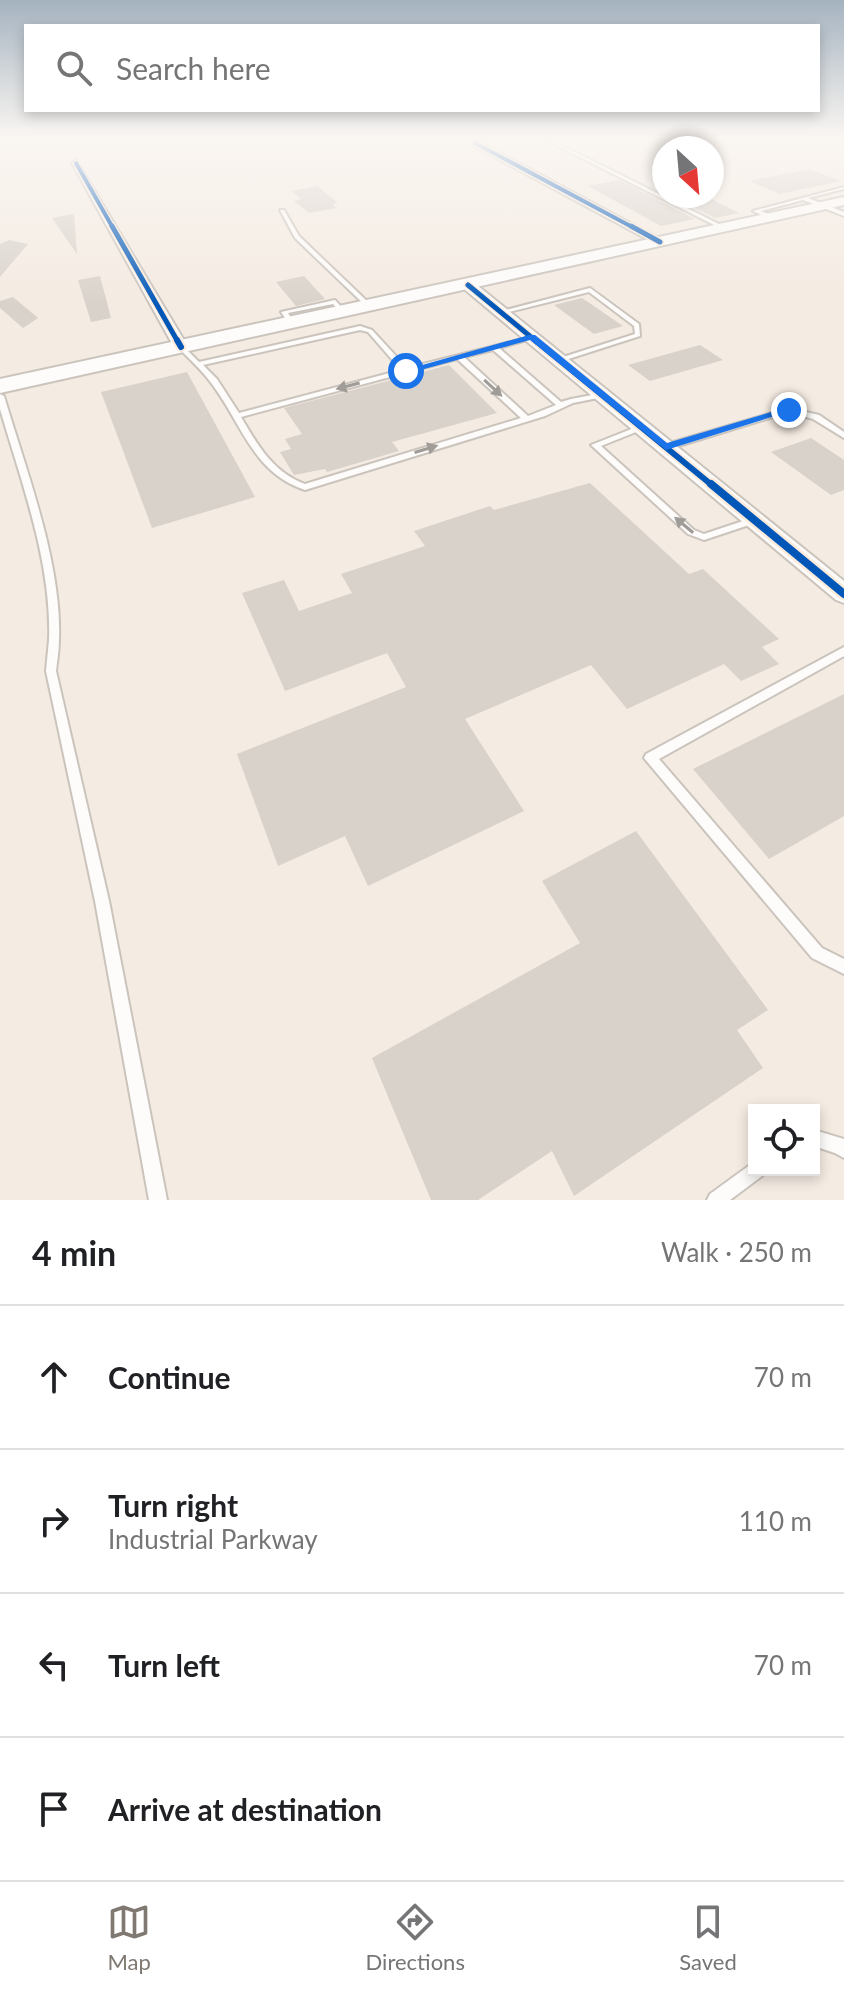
<!DOCTYPE html>
<html lang="en">
<head>
<meta charset="utf-8">
<style>
  :root { --surface:#fff; --page:#f2f2f2; --text:#202124; --muted:#757577; --line:#e0e0e0; --accent:#807972 }
  body { margin:0; font-family:Lato,sans-serif; background:var(--page); color:var(--text) }
  .controls { position:absolute; right:24px; bottom:24px; display:grid; overflow:hidden; border-radius:0px; box-shadow:0 4px 12px #0003 }
  .controls button { width:72px; height:72px; display:grid; place-items:center; padding:0; border:0; border-bottom:2px solid var(--line); background:var(--surface); color:var(--text); font:40px sans-serif }
  .compass { position:absolute; left:652px; top:136px; width:72px; height:72px; border-radius:50%; background:var(--surface); box-shadow:0 4px 12px #0003; rotate:154deg }
  .stop { position:absolute; width:24px; height:24px; margin:-18px; border:6px solid #1a73e8; border-radius:50%; background:#fff }
  .stop.end { background:#1a73e8; border-color:#fff; box-shadow:0 2px 8px #0008 }
  .list { margin:0; padding:0; list-style:none }
  h2 { display:flex; justify-content:space-between; align-items:center; height:104px; margin:0; padding:0 32px; font-size:34px }
  h2 small { font-size:26px; font-weight:400; color:var(--muted) }
  .list li { display:grid; grid-template-columns:52px 1fr auto; gap:24px; align-items:center; box-sizing:border-box; height:144px; padding:0 32px; border-top:2px solid var(--line) }
  .list b { display:block; font-size:30px; white-space:nowrap }
  .list p { margin:0; font-size:26px; white-space:nowrap; color:var(--muted) }
  .list em { font-size:26px; font-style:normal; color:var(--muted) }
  .icon { flex:none; width:44px; height:44px; fill:none; stroke:currentColor; stroke-width:2; stroke-linecap:round; stroke-linejoin:round }
  .map { position:relative; flex:none; width:844px; height:1200px; overflow:hidden }
  .search { position:absolute; background:var(--surface); box-shadow:0 4px 12px #0003; left:24px; right:24px; top:24px; height:88px; display:flex; align-items:center; gap:20px; box-sizing:border-box; padding:0 28px; border-radius:0px; color:var(--muted); font-size:30px }
  .sheet { height:680px; background:var(--surface) }
  nav { display:flex; justify-content:space-around; align-items:center; box-sizing:border-box; height:112px; border-top:2px solid var(--line); background:var(--surface); font-size:22px; color:var(--muted) }
  nav a { display:grid; justify-items:center; gap:4px }
  nav .on { color:var(--accent) }
  .map>svg:first-child { display:block }
</style>
</head>
<body>
<div class="map">
<svg width="844" height="1200" viewBox="0 0 844 1200">
  <rect width="100%" height="100%" fill="#f4ebe2"/>
  <g fill="#d9d2cb">
    <path d="M809,169L841,181L780,194L749,181Z"/>
    <path d="M619,180L695,219L661,226L588,186Z"/>
    <path d="M317,186L338,203L333,204L336,208L309,213L294,201L301,199L292,191Z"/>
    <path d="M670,196H705L739,213L715,218Z"/>
    <path d="M74,214L77,254L52,218Z"/>
    <path d="M9,240L28,244L0,277V244Z"/>
    <path d="M100,276L111,318L91,322L78,280Z"/>
    <path d="M304,276L325,299L296,306L276,282Z"/>
    <path d="M13,297L38,318L23,328L0,308V301Z"/>
    <path d="M582,298L623,326L594,334L554,305Z"/>
    <path d="M700,345L723,360L650,381L628,365Z"/>
    <path d="M449,365L497,413L392,442L399,451L327,472L325,469L294,475L280,452L291,449L285,439L302,434L284,408Z"/>
    <path d="M187,372L255,497L152,528L101,392Z"/>
    <path d="M811,438L844,460V490L831,495L771,452Z"/>
    <path d="M590,483L689,574L703,569L779,639L762,647L779,664L741,681L724,664L627,709L591,665L465,719L524,811L368,886L345,836L278,866L237,754L406,687L387,653L285,691L242,593L284,580L299,611L352,593L341,574L425,546L414,531L490,506L494,510Z"/>
    <path d="M844,694V816L769,859L693,769Z"/>
    <path d="M636,831L768,1010L737,1030L763,1068L574,1196L552,1151L478,1200H431L372,1058L580,943L542,881Z"/>
  </g>
  <g fill="none" stroke-linecap="round" stroke-linejoin="round">
    <g stroke="#cbc4bd" stroke-width="4">
      <g id="service">
        <path d="M542,138H547L727,228L722,229Z"/>
        <path d="M844,187V189L808,198L844,212V216L803,200L761,211L773,216L771,219L753,211Z"/>
        <path d="M280,210H284L299,236L371,305V307H367L295,238Z"/>
        <path d="M590,288L639,324L640,336L559,362L556,360L557,359L635,334L634,326L589,292L501,314L498,312Z"/>
        <path d="M335,300L345,311V313H341L333,304L288,313L294,323L291,325L289,324L281,312Z"/>
        <path d="M360,326L372,330L407,368L534,336V338L499,348L561,402L571,399L603,393L607,395L603,397L573,403L545,416L305,490C253,473 242,424 212,384C202,370 189,359 178,347L183,346L199,362ZM360,330L368,332L401,370L239,413L217,379L203,365ZM493,350L556,405L528,416L464,357ZM457,359L521,418L305,484C273,472 258,446 241,417Z"/>
        <path d="M0,394L4,396C26,470 62,563 59,640C59,651 57,661 56,671L109,901L167,1200H149L95,901L46,671C47,661 48,650 49,640C52,563 21,481 0,409Z"/>
        <path d="M789,408L819,415L844,432V438L813,419L789,412L669,449H663L662,447L663,445Z"/>
        <path d="M639,426H642L646,428L601,446L694,530L704,534L755,517L759,520L758,522L704,540L688,534L591,445Z"/>
        <path d="M844,647V656L659,759L822,948L844,959V974L812,958L644,758L646,754Z"/>
        <path d="M814,1130L844,1139V1158L835,1153L814,1146Z"/>
        <path d="M754,1162V1170H765L762,1176L730,1200H707L710,1194Z"/>
      </g>
    </g>
    <g stroke="#cbc4bd" stroke-width="4">
      <g id="minor">
        <path d="M472,141H478L665,242L656,244L472,145Z"/>
        <path d="M76,160L188,347L186,350L174,347L72,163Z"/>
      </g>
    </g>
    <g stroke="#cbc4bd" stroke-width="4">
      <path id="tertiary" d="M463,282H473L844,581V603L836,600L463,288Z"/>
    </g>
    <g stroke="#cbc4bd" stroke-width="4">
      <path id="primary" d="M844,197V205L0,393V379Z"/>
    </g>
    <use href="#service" fill="#fdfcfb" fill-rule="evenodd"/>
    <use href="#minor" fill="#fdfcfb" fill-rule="evenodd"/>
    <use href="#tertiary" fill="#fdfcfb" fill-rule="evenodd"/>
    <use href="#primary" fill="#fdfcfb" fill-rule="evenodd"/>
    <g stroke="#fceada" stroke-width="6">
      <g id="cycleway-far3">
        <path d="M475,143L634,228"/>
        <path d="M76,163L113,228"/>
      </g>
    </g>
    <g stroke="#fceada" stroke-width="8">
      <g id="cycleway-far2">
        <path d="M112,226L178,342"/>
        <path d="M631,226L660,242"/>
        <path d="M468,285L537,342"/>
      </g>
    </g>
    <g stroke="#fceada" stroke-width="10">
      <g id="cycleway-far1">
        <path d="M177,340L181,347"/>
        <path d="M535,340L713,486"/>
      </g>
    </g>
    <g stroke="#fceada" stroke-width="13">
      <path id="cycleway" d="M711,484L844,594"/>
    </g>
    <use href="#cycleway-far3" stroke="#0057b8" stroke-width="4"/>
    <use href="#cycleway-far2" stroke="#0057b8" stroke-width="5"/>
    <use href="#cycleway-far1" stroke="#0057b8" stroke-width="6"/>
    <use href="#cycleway" stroke="#0057b8" stroke-width="8"/>
  </g>
  <defs><path id="oneway-solid" d="M-6-.8H1V-3.2L6.5 0L1 3.2V.8H-6Z" transform="scale(2)"/></defs>
  <g fill="#a09c98">
    <use href="#oneway-solid" transform="translate(348 386) rotate(165)"/>
    <use href="#oneway-solid" transform="translate(493 388) rotate(43)"/>
    <use href="#oneway-solid" transform="translate(426 449) rotate(-17)"/>
    <use href="#oneway-solid" transform="translate(684 525) rotate(-140)"/>
  </g>
  <linearGradient id="sky" x2="0" y2="1"><stop stop-color="#a5b3c0"/><stop offset="0.45" stop-color="#faf6f2"/><stop offset="1" stop-color="#faf6f2" stop-opacity="0"/></linearGradient>
  <rect width="844" height="306" fill="url(#sky)"/>
  <path fill="#1a73e8" d="M529,335H535L667,443L785,408L794,410L666,450L530,340L406,374L401,371Z"/>
</svg>
<div class="controls">
<button><svg class="icon" aria-label="locate" viewBox="0 0 24 24"><circle cx="12" cy="12" r="6"/><path d="M12 2v4M12 18v4M2 12h4M18 12h4"/></svg></button>
</div>
<svg class="compass" viewBox="-18 -18 36 36"><path d="M0-13l5 13h-10z" fill="#e53935"/><path d="M0 13l5-13h-10z" fill="#757577"/></svg>
<div class="stop" style="left:406px;top:371px"></div>
<div class="stop end" style="left:789px;top:410px"></div>
<div class="search"><svg class="icon" aria-label="search" viewBox="0 0 24 24"><circle cx="10" cy="10" r="6"/><path d="M15 15l6 6"/></svg>Search here</div>
</div>
<section class="sheet">
<h2>4 min<small>Walk · 250 m</small></h2>
<ul class="list">
<li><svg class="icon" aria-label="ahead" viewBox="0 0 24 24"><path d="M12 20V5M6 11l6-6 6 6"/></svg><div><b>Continue</b></div><em>70 m</em></li>
<li><svg class="icon" aria-label="right" viewBox="0 0 24 24"><path d="M7 20v-9h11M14 6l5 5-5 5"/></svg><div><b>Turn right</b><p>Industrial Parkway</p></div><em>110 m</em></li>
<li><svg class="icon" aria-label="left" viewBox="0 0 24 24"><path d="M17 20v-9H6M10 6l-5 5 5 5"/></svg><div><b>Turn left</b></div><em>70 m</em></li>
<li><svg class="icon" aria-label="arrive" viewBox="0 0 24 24"><path d="M6 21V4h12l-3 4 3 4H6"/></svg><div><b>Arrive at destination</b></div></li>
</ul>
</section>
<nav>
<a class="on"><svg class="icon" aria-label="map" viewBox="0 0 24 24"><path d="M3 6l6-2 6 2 6-2v14l-6 2-6-2-6 2zM9 4v14M15 6v14"/></svg>Map</a>
<a><svg class="icon" aria-label="directions" viewBox="0 0 24 24"><path d="M12 3l9 9-9 9-9-9zM9 14v-3h6M13 9l2 2-2 2"/></svg>Directions</a>
<a><svg class="icon" aria-label="saved" viewBox="0 0 24 24"><path d="M7 4h10v16l-5-4-5 4z"/></svg>Saved</a>
</nav>
</body>
</html>
